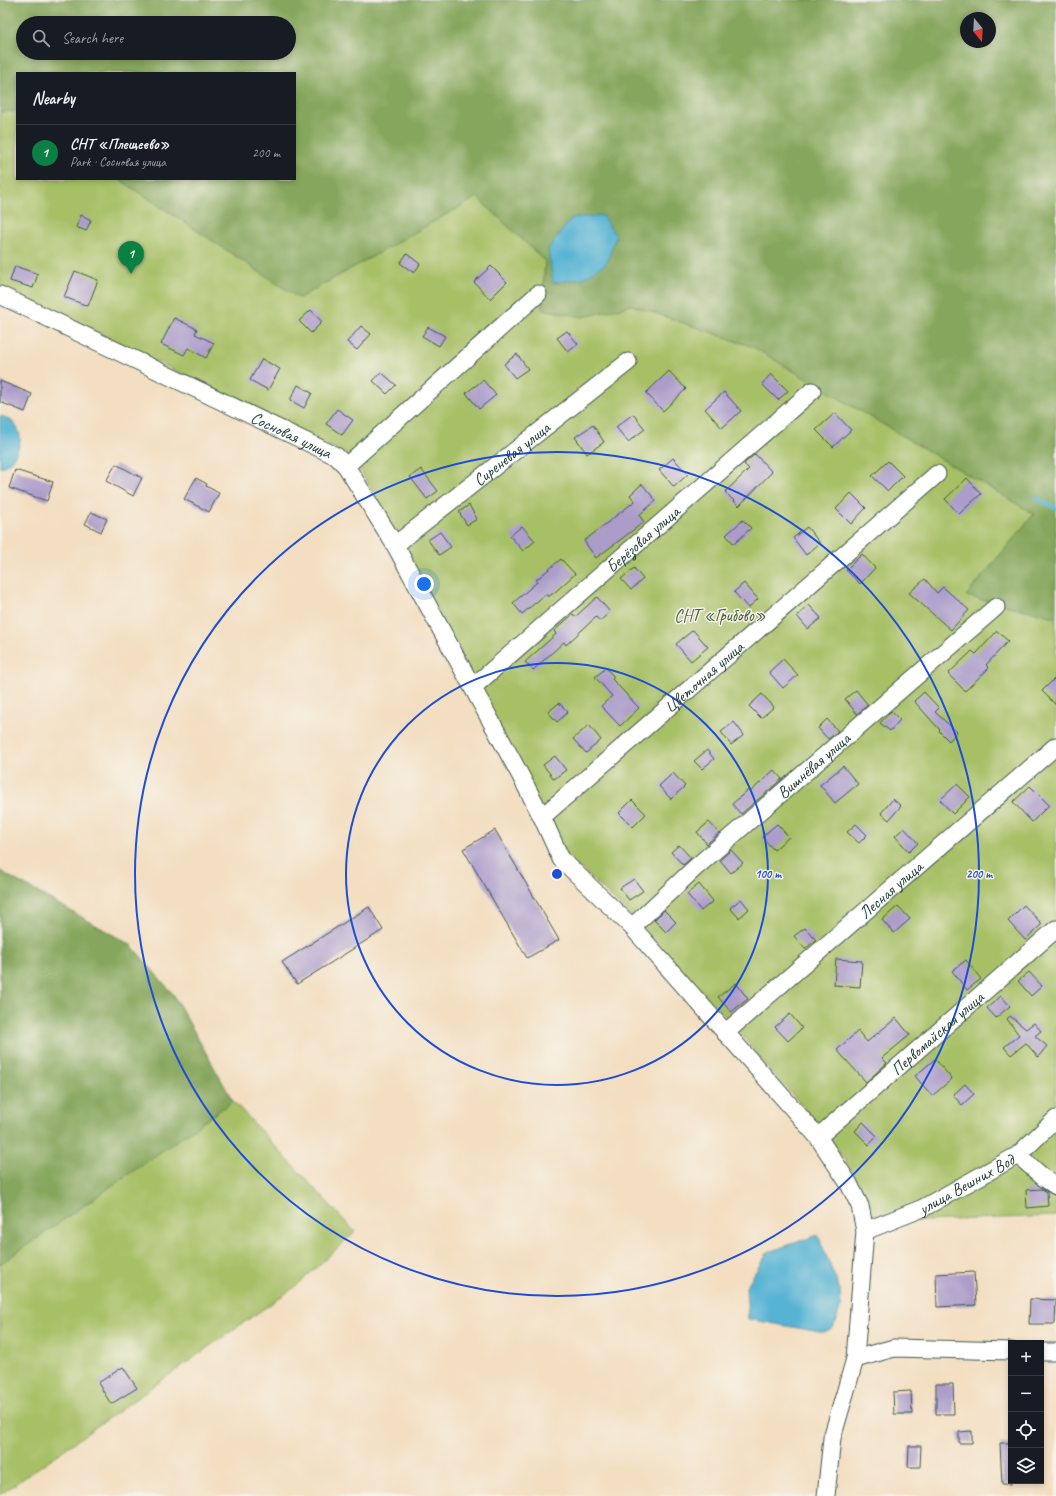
<!DOCTYPE html>
<html lang="en">
<head>
<meta charset="utf-8">
<style>
  :root { --surface:#171b24; --page:#242831; --text:#f1f3f6; --muted:#9ea1a6; --line:#363941; --accent:#0b8043 }
  body { margin:0; font-family:Caveat,sans-serif; background:var(--page); color:var(--text) }
  .controls { position:absolute; right:12px; bottom:12px; display:grid; overflow:hidden; border-radius:0px; box-shadow:0 2px 6px #0003 }
  .controls button { width:36px; height:36px; display:grid; place-items:center; padding:0; border:0; border-bottom:1px solid var(--line); background:var(--surface); color:var(--text); font:20px sans-serif }
  .compass { position:absolute; left:960px; top:12px; width:36px; height:36px; border-radius:50%; background:var(--surface); box-shadow:0 2px 6px #0003; rotate:162deg }
  .you { position:absolute; left:424px; top:584px; width:14px; height:14px; margin:-10px; border:3px solid #fff; border-radius:50%; background:#1a73e8; box-shadow:0 0 0 6px #1a73e833 }
  .badge { display:grid; place-items:center; width:26px; height:26px; border-radius:50%; background:var(--accent); color:#fff; font-size:13px; font-weight:700 }
  .pin { position:absolute; translate:-50% -33px; filter:drop-shadow(0 1px 2px #0008) }
  .pin::after { content:''; position:absolute; top:21px; width:14px; height:12px; background:inherit; clip-path:polygon(0 0,100% 0,50% 100%) }
  .list { margin:0; padding:0; list-style:none }
  h2 { display:flex; justify-content:space-between; align-items:center; height:52px; margin:0; padding:0 16px; font-size:17px }
  h2 small { font-size:13px; font-weight:400; color:var(--muted) }
  .list li { display:grid; grid-template-columns:26px 1fr auto; gap:12px; align-items:center; box-sizing:border-box; height:56px; padding:0 16px; border-top:1px solid var(--line) }
  .list b { display:block; font-size:15px; white-space:nowrap }
  .list p { margin:0; font-size:13px; white-space:nowrap; color:var(--muted) }
  .list em { font-size:13px; font-style:normal; color:var(--muted) }
  .icon { flex:none; width:22px; height:22px; fill:none; stroke:currentColor; stroke-width:2; stroke-linecap:round; stroke-linejoin:round }
  .map { position:relative; flex:none; width:1056px; height:1496px; overflow:hidden }
  .search { position:absolute; background:var(--surface); box-shadow:0 2px 6px #0003; left:16px; top:16px; width:280px; height:44px; display:flex; align-items:center; gap:10px; box-sizing:border-box; padding:0 14px; border-radius:22px; color:var(--muted); font-size:15px }
  .panel { position:absolute; background:var(--surface); box-shadow:0 2px 6px #0003; left:16px; top:72px; width:280px; height:108px; border-radius:0px }
  .map>svg:first-child { display:block }
</style>
</head>
<body>
<div class="map">
<svg width="1056" height="1496" viewBox="0 0 1056 1496">
  <rect width="100%" height="100%" fill="#f7f3e8"/>
  <filter id="ink" filterUnits="userSpaceOnUse"><feTurbulence type="fractalNoise" baseFrequency=".025" numOctaves="2"/><feDisplacementMap in="SourceGraphic" scale="8" xChannelSelector="R" yChannelSelector="G"/><feConvolveMatrix kernelMatrix="1 2 1 2 8 2 1 2 1" color-interpolation-filters="sRGB"/></filter>
  <filter id="wash" filterUnits="userSpaceOnUse"><feTurbulence type="fractalNoise" baseFrequency=".012" numOctaves="4" result="noise"/><feDisplacementMap in="SourceGraphic" scale="16" xChannelSelector="R" yChannelSelector="G"/><feGaussianBlur stdDeviation="0.9" result="paint"/><feColorMatrix in="noise" values="0 0 0 0 0 0 0 0 0 0 0 0 0 0 0 0 0 1.4 0 .05"/><feComposite in="paint" operator="in"/></filter>
  <g filter="url(#wash)">
    <rect width="100%" height="100%" fill="#f3dec1"/>
    <g fill="#a7c066" stroke="#637e4d">
      <path d="M16,110L17,111V179H119L299,298L477,197L545,261L542,309L583,317L632,305L753,347L1034,514L966,596L1056,617V1216L872,1223L868,1197L834,1144L807,1111L767,1067L737,1029L631,916L566,855L398,536L362,473L347,455L6,288L0,287V112Z"/>
      <path d="M233,1101L355,1232L295,1287L220,1339L0,1495V1264Z"/>
    </g>
    <g fill="#85a65b" stroke="#527248" fill-rule="evenodd">
      <path d="M0,0H1056V617L966,596L1034,514L753,347L632,305L583,317L542,309L545,261L477,197L299,298L119,179H295V73H17V111L0,112ZM966,18H990V42H966ZM23,23H289V53H23Z"/>
      <path d="M0,871L131,945L173,994L233,1101L0,1264Z"/>
    </g>
    <g fill="#56b3d4" stroke="#3a7884">
      <path d="M602,215L616,236L607,263L584,278L553,283L548,249L572,218Z"/>
      <path d="M0,416C10,417 20,427 20,438C21,445 15,456 11,461C8,464 4,466 0,468Z"/>
      <path d="M818,1235L840,1290L841,1306L833,1328L825,1333L748,1319L746,1287L768,1252Z"/>
    </g>
    <g fill="none" stroke-linecap="round" stroke-linejoin="round">
      <path stroke="#56b3d4" stroke-width="4" d="M1036,498L1056,508"/>
    </g>
    <g id="blocks">
      <g fill="#ab9cca">
        <path d="M81,215L91,220L86,231L76,227Z"/>
        <path d="M407,254L420,264L414,273L400,263Z"/>
        <path d="M15,266L38,274L33,288L10,281Z"/>
        <path d="M491,266L507,282L490,299L474,282Z"/>
        <path d="M75,271L98,280L88,306L64,297Z"/>
        <path d="M311,310L322,322L311,333L299,321Z"/>
        <path d="M174,318L197,329L195,334L214,343L206,358L188,348L184,355L161,344Z"/>
        <path d="M361,326L371,334L357,350L347,342Z"/>
        <path d="M428,327L445,336L439,346L422,336Z"/>
        <path d="M567,331L578,344L568,352L557,338Z"/>
        <path d="M517,354L528,369L515,378L504,364Z"/>
        <path d="M262,359L280,369L268,390L250,380Z"/>
        <path d="M669,371L686,389L663,411L646,393Z"/>
        <path d="M381,372L396,385L387,394L373,381Z"/>
        <path d="M771,374L788,391L778,400L762,384Z"/>
        <path d="M483,380L496,395L479,409L466,393Z"/>
        <path d="M0,381L32,394L25,412L0,402Z"/>
        <path d="M298,385L312,393L304,408L290,400Z"/>
        <path d="M724,392L741,411L722,428L705,409Z"/>
        <path d="M337,409L353,420L342,435L326,424Z"/>
        <path d="M835,413L851,430L833,447L816,430Z"/>
        <path d="M633,414L645,429L628,442L616,427Z"/>
        <path d="M593,425L604,442L587,454L575,437Z"/>
        <path d="M755,454L772,472L739,506L725,492L749,469L744,464Z"/>
        <path d="M673,458L688,474L674,487L659,470Z"/>
        <path d="M888,461L903,476L888,491L872,476Z"/>
        <path d="M116,464L142,478L133,496L106,481Z"/>
        <path d="M421,469L438,491L427,499L410,477Z"/>
        <path d="M15,470L53,482L47,501L9,488Z"/>
        <path d="M196,478L207,484L206,486L219,493L209,512L184,499Z"/>
        <path d="M967,478L981,494L959,514L945,499Z"/>
        <path d="M642,484L656,501L639,515L644,522L596,558L584,541L635,501L630,495Z"/>
        <path d="M851,493L866,508L851,524L836,509Z"/>
        <path d="M469,505L477,519L467,525L459,512Z"/>
        <path d="M91,512L107,519L101,532L85,524Z"/>
        <path d="M743,520L751,528L734,544L726,535Z"/>
        <path d="M522,526L535,541L523,551L510,536Z"/>
        <path d="M807,527L820,543L806,555L793,538Z"/>
        <path d="M440,532L451,547L439,555L428,540Z"/>
        <path d="M862,554L875,568L860,584L846,570Z"/>
        <path d="M561,559L575,574L555,592L548,597L546,594L522,614L513,603L537,582L536,580Z"/>
        <path d="M634,568L643,579L631,590L621,579Z"/>
        <path d="M925,579L937,593L943,587L969,610L951,630L909,593Z"/>
        <path d="M744,583L758,599L748,608L734,592Z"/>
        <path d="M597,597L610,612L600,621L596,617L566,645L564,642L533,670L525,662L556,634L554,631L573,614L575,617Z"/>
        <path d="M809,605L821,618L808,629L797,616Z"/>
        <path d="M693,630L708,647L691,661L676,644Z"/>
        <path d="M997,631L1008,641L986,665L989,668L965,691L948,674L972,651L976,654Z"/>
        <path d="M783,659L798,675L783,688L769,672Z"/>
        <path d="M606,668L614,677L612,679L639,708L620,726L601,706L612,696L595,677Z"/>
        <path d="M1056,677V705L1042,691Z"/>
        <path d="M856,690L868,705L857,714L845,699Z"/>
        <path d="M924,692L939,708L935,712L957,732L949,741L939,731L940,730L914,701Z"/>
        <path d="M762,694L774,707L761,718L749,706Z"/>
        <path d="M559,703L568,712L557,722L548,712Z"/>
        <path d="M891,711L900,720L890,731L880,723Z"/>
        <path d="M827,719L838,731L828,739L818,728Z"/>
        <path d="M734,722L744,735L731,745L721,732Z"/>
        <path d="M589,725L601,740L586,753L573,739Z"/>
        <path d="M707,750L714,759L702,769L694,761Z"/>
        <path d="M555,756L566,770L554,779L543,765Z"/>
        <path d="M843,766L858,784L835,803L820,785Z"/>
        <path d="M774,770L782,779L741,814L732,804L748,790L750,792Z"/>
        <path d="M673,773L685,786L671,799L659,786Z"/>
        <path d="M957,784L970,797L953,814L940,800Z"/>
        <path d="M1030,786L1049,805L1032,822L1013,802Z"/>
        <path d="M893,799L901,806L889,820L881,813Z"/>
        <path d="M632,800L646,814L633,827L619,813Z"/>
        <path d="M709,822L719,833L707,844L697,832Z"/>
        <path d="M777,824L789,837L774,850L762,837Z"/>
        <path d="M856,824L867,835L859,843L847,832Z"/>
        <path d="M904,828L918,843L909,852L895,836Z"/>
        <path d="M495,830L559,940L527,958L463,849Z"/>
        <path d="M679,845L691,858L683,865L671,852Z"/>
        <path d="M731,850L743,863L731,873L720,860Z"/>
        <path d="M634,879L643,891L629,900L620,888Z"/>
        <path d="M699,884L713,901L701,911L687,894Z"/>
        <path d="M741,899L749,909L739,918L730,908Z"/>
        <path d="M1024,905L1042,924L1025,940L1008,921Z"/>
        <path d="M898,906L910,919L894,933L882,920Z"/>
        <path d="M369,907L383,930L297,984L282,962Z"/>
        <path d="M664,910L676,922L666,932L654,920Z"/>
        <path d="M805,928L816,940L805,949L794,936Z"/>
        <path d="M836,959L862,961L860,987L834,985Z"/>
        <path d="M966,960L981,979L967,990L952,971Z"/>
        <path d="M1029,972L1042,986L1031,996L1018,981Z"/>
        <path d="M736,983L748,999L731,1012L718,997Z"/>
        <path d="M1001,996L1010,1006L996,1018L987,1008Z"/>
        <path d="M790,1014L802,1028L788,1041L775,1027Z"/>
        <path d="M1010,1016L1026,1029L1034,1023L1041,1031L1035,1036L1047,1046L1038,1057L1026,1043L1011,1055L1004,1047L1019,1035L1007,1019Z"/>
        <path d="M896,1018L910,1035L882,1058L887,1063L866,1082L837,1050L858,1031L867,1042Z"/>
        <path d="M935,1059L952,1079L932,1096L915,1076Z"/>
        <path d="M965,1084L974,1094L962,1105L953,1095Z"/>
        <path d="M863,1122L877,1136L869,1145L855,1131Z"/>
        <path d="M1042,1189L1047,1192L1048,1206L1027,1208L1026,1190Z"/>
        <path d="M974,1272L976,1305L937,1307L936,1274Z"/>
        <path d="M1030,1299L1056,1300L1055,1324H1029Z"/>
        <path d="M123,1367L137,1388L111,1404L98,1383Z"/>
        <path d="M936,1384H953L954,1414H936Z"/>
        <path d="M911,1391L912,1414H894L893,1392Z"/>
        <path d="M972,1431V1443H959V1432Z"/>
        <path d="M1000,1443H1011V1484H1002Z"/>
        <path d="M909,1446H921L920,1467H908Z"/>
      </g>
    </g>
  </g>
  <g filter="url(#ink)">
    <use href="#blocks" fill-opacity="0" stroke="#3f5549" stroke-width="1"/>
    <g fill="none" stroke-linecap="round" stroke-linejoin="round">
      <g stroke="#3f5549" stroke-width="19">
        <g id="minor">
          <path id="s1" d="M0,295L336,456L346,466L395,545L517,769L542,817L561,859L632,927L818,1137L849,1184L860,1206L865,1231L855,1359L832,1438L826,1496"/>
          <path d="M346,466L538,294"/>
          <path id="s2" d="M395,545L628,362"/>
          <path id="s3" d="M473,687L812,391"/>
          <path id="s4" d="M542,817L937,474"/>
          <path id="s5" d="M632,927L696,867L996,607"/>
          <path id="s6" d="M725,1033L1056,746"/>
          <path id="s7" d="M818,1137L1056,929"/>
          <path d="M1018,1155L1044,1178L1056,1186"/>
          <path id="s8" d="M865,1231L923,1208L1018,1155L1056,1119"/>
          <path d="M1041,1352H1056"/>
          <path d="M855,1359L894,1348L1011,1351"/>
        </g>
      </g>
      <use href="#minor" stroke="#fff" stroke-width="17"/>
    </g>
  </g>
  <g fill="none" stroke="#1d4ed8" stroke-width="2">
    <circle cx="557" cy="874" r="211"/>
    <circle cx="557" cy="874" r="422"/>
  </g>
  <g text-anchor="middle" dominant-baseline="central" stroke-width="3" stroke-linejoin="round" paint-order="stroke">
    <g font-size="17" fill="#1f3d34" stroke="#f7f3e8">
      <text stroke="none"><textPath href="#s1" startOffset="323">Сосновая улица</textPath></text>
      <text stroke="none"><textPath href="#s2" startOffset="148">Сиреневая улица</textPath></text>
      <text stroke="none"><textPath href="#s3" startOffset="225">Берёзовая улица</textPath></text>
      <text stroke="none"><textPath href="#s4" startOffset="214">Цветочная улица</textPath></text>
      <text stroke="none"><textPath href="#s5" startOffset="243">Вишнёвая улица</textPath></text>
      <text stroke="none"><textPath href="#s6" startOffset="219">Лесная улица</textPath></text>
      <text stroke="none"><textPath href="#s7" startOffset="158">Первомайская улица</textPath></text>
      <text stroke="none"><textPath href="#s8" startOffset="112">улица Вешних Вод</textPath></text>
    </g>
    <g font-size="17" fill="#415e40" stroke="#f7f3e8">
      <text x="720" y="615">СНТ «Грибово»</text>
    </g>
  </g>
  <circle cx="557" cy="874" r="6" fill="#1d4ed8" stroke="#f7f3e8" stroke-width="2"/>
  <g font-size="12" text-anchor="middle" font-weight="bold" fill="#1d4ed8" stroke="#f7f3e8" stroke-width="3" stroke-linejoin="round" paint-order="stroke">
    <text x="768" y="878">100 m</text>
    <text x="979" y="878">200 m</text>
  </g>
</svg>
<div class="controls">
<button>+</button>
<button>−</button>
<button><svg class="icon" aria-label="locate" viewBox="0 0 24 24"><circle cx="12" cy="12" r="6"/><path d="M12 2v4M12 18v4M2 12h4M18 12h4"/></svg></button>
<button><svg class="icon" aria-label="layers" viewBox="0 0 24 24"><path d="M12 4l9 5-9 5-9-5zM3 14l9 5 9-5"/></svg></button>
</div>
<svg class="compass" viewBox="-18 -18 36 36"><path d="M0-13l5 13h-10z" fill="#e53935"/><path d="M0 13l5-13h-10z" fill="#9ea1a6"/></svg>
<div class="you"></div>
<div class="pin badge" style="left:131px;top:274px">1</div>
<div class="search"><svg class="icon" aria-label="search" viewBox="0 0 24 24"><circle cx="10" cy="10" r="6"/><path d="M15 15l6 6"/></svg>Search here</div>
<section class="panel">
<h2>Nearby<small></small></h2>
<ul class="list">
<li><span class="badge">1</span><div><b>СНТ «Плещеево»</b><p>Park · Сосновая улица</p></div><em>200 m</em></li>
</ul>
</section>
</div>
</body>
</html>
